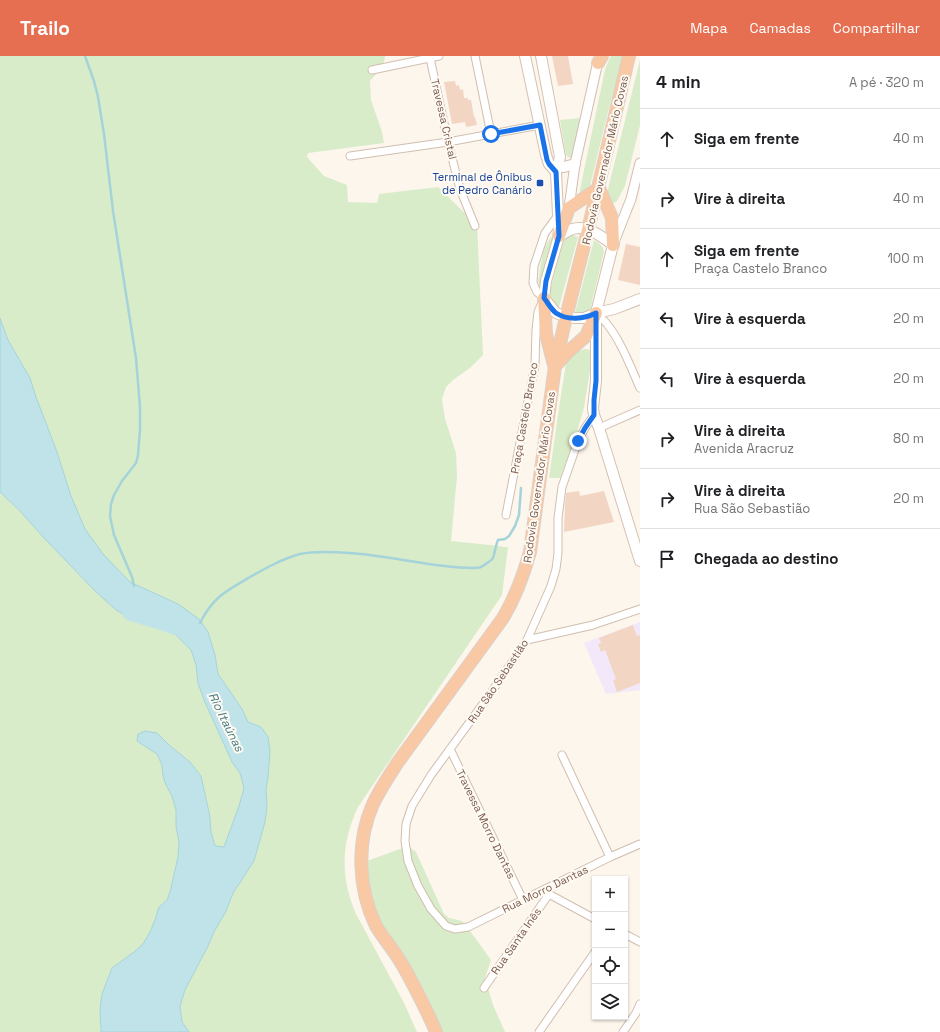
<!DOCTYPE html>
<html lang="pt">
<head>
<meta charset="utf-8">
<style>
  :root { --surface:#fff; --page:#f2f2f2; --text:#202124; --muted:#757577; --line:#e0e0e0; --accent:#e76f51 }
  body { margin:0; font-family:"Space Grotesk",sans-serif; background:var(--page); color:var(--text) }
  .controls { position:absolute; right:12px; bottom:12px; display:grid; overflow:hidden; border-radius:0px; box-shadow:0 1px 3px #0004 }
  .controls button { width:36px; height:36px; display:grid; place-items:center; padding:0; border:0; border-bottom:1px solid var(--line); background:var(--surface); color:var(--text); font:20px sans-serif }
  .stop { position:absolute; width:12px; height:12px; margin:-9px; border:3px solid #1a73e8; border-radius:50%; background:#fff }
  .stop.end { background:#1a73e8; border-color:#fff; box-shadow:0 1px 4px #0008 }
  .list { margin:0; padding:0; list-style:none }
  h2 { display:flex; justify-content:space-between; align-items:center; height:52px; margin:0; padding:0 16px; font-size:17px }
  h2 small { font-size:13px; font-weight:400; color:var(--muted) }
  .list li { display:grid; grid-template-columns:26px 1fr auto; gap:12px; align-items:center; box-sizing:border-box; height:60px; padding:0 16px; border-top:1px solid var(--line) }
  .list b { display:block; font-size:15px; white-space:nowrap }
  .list p { margin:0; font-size:13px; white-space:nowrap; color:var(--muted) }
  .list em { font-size:13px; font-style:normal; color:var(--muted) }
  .icon { flex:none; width:22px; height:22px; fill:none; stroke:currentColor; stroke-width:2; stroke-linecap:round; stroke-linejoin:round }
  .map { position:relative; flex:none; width:640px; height:976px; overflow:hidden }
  header { display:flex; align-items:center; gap:24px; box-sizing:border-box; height:56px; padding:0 20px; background:var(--accent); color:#fff }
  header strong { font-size:19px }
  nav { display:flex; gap:22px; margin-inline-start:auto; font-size:14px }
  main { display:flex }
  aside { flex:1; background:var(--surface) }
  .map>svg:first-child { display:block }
</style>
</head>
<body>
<header>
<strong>Trailo</strong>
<nav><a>Mapa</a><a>Camadas</a><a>Compartilhar</a></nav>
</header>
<main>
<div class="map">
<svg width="640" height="976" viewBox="0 0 640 976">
  <rect width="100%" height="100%" fill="#fdf6ec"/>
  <path fill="#f3e8fa" d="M640,566V634L606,638L584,587Z"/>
  <g fill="#d8ecc9">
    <path d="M0,0H385C385,9 376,18 370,25L371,44L382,76L384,87L308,97L307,101L324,120L347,129L348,146L377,147L379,138L438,131L477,169L483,299L471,311L453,324L446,331L442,343L445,363L456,397L457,420L451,485L499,490L503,491H508L502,539L358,751C341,787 340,821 356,858L404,947L417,976H189L182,966L180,950L185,934L208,890L214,876L226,855L233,837L254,805L265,766L267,751L266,733L268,721L270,695L261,671L248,666L242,653L218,618L215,599L178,548L130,526L103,498L85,473L71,440L57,396L36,341L30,322L8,284L0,262Z"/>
    <path d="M611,0H623L608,56L590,130L583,139L581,138L580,134C586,103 593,73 599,42C603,28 603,13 611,0Z"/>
    <path d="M640,4V69L625,130L617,145L614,147L611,146L607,137Z"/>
    <path d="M581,62L571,102L568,101L566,99L560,64Z"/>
    <path d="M572,179L578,181L559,251L555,250L549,239L563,184Z"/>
    <path d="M553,180L541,229L538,227C540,214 542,188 553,180Z"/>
    <path d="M594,184C599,187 603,190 604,196L590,254L584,257H575Z"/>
    <path d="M585,293L591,294L593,296L584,352L575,382L560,422H549L559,352L566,307L576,296Z"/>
    <path d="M0,436L20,455L45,483L94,534L116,554L132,563H152L174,577L191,594L196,609L198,627L204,644L232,706L240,717L244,732L239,750L224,791L215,790L211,776L210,761L201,720L190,706L169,689L157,677L137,685L157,698L162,709L163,720L166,729L172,740L176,754V770L179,786L178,801L170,836L167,844L159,851L155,864L150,876L143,888L134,896L112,912L102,938L100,968L101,976H0Z"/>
    <path d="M408,790L416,796L444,858L449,862L462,865L473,879L491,904L485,922L493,949L505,976H439L386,879L367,835V805Z"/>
  </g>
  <path fill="#bfe3e8" stroke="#a5d3da" d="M0,262L8,284L30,322L36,341L57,396L71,440L85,473L103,498L130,526L178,548L199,563L208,576L215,599L218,618L242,653L248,666L261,671L268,681L270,695L268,721L266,733L267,751L265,766L254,805L233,837L226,855L214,876L208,890L185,934L180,950L182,966L189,976H101L100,953L102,938L112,912L134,896L143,888L150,876L155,864L159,851L167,844L170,836L178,801L179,786L176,770V754L172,740L166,729L163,720L162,709L157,698L137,685L138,678L145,675L157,677L169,689L190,706L201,720L210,761L211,776L215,790L224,791L239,750L244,732L240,717L232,706L204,644L198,627L196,609L191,594L174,577L152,563H132L116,554L94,534L45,483L20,455L0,436Z"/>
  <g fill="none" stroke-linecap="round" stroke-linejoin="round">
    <g stroke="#a5d3da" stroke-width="2.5">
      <path d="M85,0L94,25L98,41L104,78L113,155L136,302L140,351V374L138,399L136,407L122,425L114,439L111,448L110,460L114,479L132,521L134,530"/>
      <path d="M200,567C213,541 226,535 250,521C266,512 282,503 300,498C309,496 318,496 327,496C364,496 399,504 436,509C446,510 473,514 481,511C483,510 492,504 493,502C494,500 496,488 498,484L505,483L509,480L515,470L519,459L521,432"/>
    </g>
    <path stroke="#bfe3e8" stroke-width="15" d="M130,557L166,568L174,571"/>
  </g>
  <g fill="#f3d5c3">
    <path d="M552,0H568L573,28L558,30Z"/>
    <path d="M455,25L456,30L459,29L460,34L463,33L464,42H468V44H471L474,61H475L477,69L466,71L465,66L452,68L444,26Z"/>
    <path d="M626,188L640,191V229L618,224Z"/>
    <path d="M579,435L580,440L604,435L614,466L564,476L565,448L566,437Z"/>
    <path d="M633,569L637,580L640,579V627L617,636L613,624L616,623L605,594L601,596L598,588L601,587L599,582Z"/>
  </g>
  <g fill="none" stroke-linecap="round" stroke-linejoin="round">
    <g stroke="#d1beb0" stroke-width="9">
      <g id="minor">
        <path d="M475,0L491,78"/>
        <path d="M430,2L448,86L460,133L475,170"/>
        <path d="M372,14L439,0"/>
        <path d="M350,100L448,86L540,69"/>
        <path d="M596,257C600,261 604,264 607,268C621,285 631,312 640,332"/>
        <path d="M594,359L585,372L578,385L562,431L558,462V497L556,513L551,530L527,584L488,641L431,719L412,750L406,768L405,785L408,805L418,830L431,853L446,870L455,873L468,871L610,801L640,788"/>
        <path d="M599,372L640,354"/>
        <path d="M506,459L535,309L536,274L538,256L544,242L537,236L533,227L534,210L545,177L559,158"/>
        <path d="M527,584L593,569L640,553"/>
        <path d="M450,693L523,844"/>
        <path d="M562,699L610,801"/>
        <path d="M545,836L595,863"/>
        <path d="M625,878L640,886"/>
        <path d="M484,932L549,838"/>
        <path d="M539,976L595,896"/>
        <path d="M623,976L636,957L640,948"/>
      </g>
    </g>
    <g stroke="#d1beb0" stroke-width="11">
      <g id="tertiary">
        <path d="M569,152L575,108L599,1"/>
        <path d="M614,186L631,143L640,107"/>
      </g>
    </g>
    <g stroke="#d6c0b0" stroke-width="12">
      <g id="secondary">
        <path d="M525,0L546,99L549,108L556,116"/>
        <path d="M541,0L560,101L556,116L559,180L546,225L544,242L556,257L566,261L576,262H584L596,257L614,253L640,243"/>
        <path d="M558,110L564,111L575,108"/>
        <path d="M559,180C564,178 568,174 573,173C586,168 603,181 613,189L596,257V325L593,352L594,359L599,372L640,505"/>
      </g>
    </g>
    <g stroke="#dad1cd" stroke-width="14">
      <g id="trunk">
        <path d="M598,7L602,0"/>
        <path d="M599,132L612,162L613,189"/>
        <path d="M559,180L569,152L599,132"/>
        <path d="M544,242L546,278L554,309"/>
        <path d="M556,309L569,295L586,280L596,257"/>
        <path d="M436,976C430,961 422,946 415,932C410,923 406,914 400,905C393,893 383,882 376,870C358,833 356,786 373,748C380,733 389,720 398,706L503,562C516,540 523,521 530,496L555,310L566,261L588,174L629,0"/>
      </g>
    </g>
    <use href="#minor" stroke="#fff" stroke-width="7"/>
    <use href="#tertiary" stroke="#fff" stroke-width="9"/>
    <use href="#secondary" stroke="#fff" stroke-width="10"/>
    <use href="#trunk" stroke="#f9c8a4" stroke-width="12"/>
  </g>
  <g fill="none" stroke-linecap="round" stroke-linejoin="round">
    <path stroke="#1a73e8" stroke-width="5" d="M491,78L540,69L547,104L549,108L556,116L559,180L546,225L544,242C548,247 551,253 556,257C568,265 584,263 596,257V325L594,344V359L585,372L578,385"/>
  </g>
  <rect fill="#1a4fb4" stroke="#fffaf3" stroke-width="1.5" x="536" y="123" width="8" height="8" rx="2"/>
  <g text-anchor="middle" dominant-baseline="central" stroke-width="4" stroke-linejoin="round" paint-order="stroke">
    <g font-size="11" fill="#7a5c4d" stroke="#fffaf3">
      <text transform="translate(444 63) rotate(77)">Travessa Cristal</text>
      <text transform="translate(605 104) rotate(-77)">Rodovia Governador Mário Covas</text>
      <text transform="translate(524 362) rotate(-80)">Praça Castelo Branco</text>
      <text transform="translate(539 421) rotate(-82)">Rodovia Governador Mário Covas</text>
      <text transform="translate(498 625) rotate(-56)">Rua São Sebastião</text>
      <text transform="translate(486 768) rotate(64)">Travessa Morro Dantas</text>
      <text transform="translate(545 833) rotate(-26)">Rua Morro Dantas</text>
      <text transform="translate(516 885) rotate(-55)">Rua Santa Inês</text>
    </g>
    <g font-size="11" fill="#164399" stroke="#fffaf3" text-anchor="end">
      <text x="532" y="121">Terminal de Ônibus<tspan x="532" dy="13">de Pedro Canário</tspan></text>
    </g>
    <g font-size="12" font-style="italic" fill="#437c86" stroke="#fffaf3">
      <text transform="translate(226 666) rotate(64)">Rio Itaúnas</text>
    </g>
  </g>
</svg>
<div class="controls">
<button>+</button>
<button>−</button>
<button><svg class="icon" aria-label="locate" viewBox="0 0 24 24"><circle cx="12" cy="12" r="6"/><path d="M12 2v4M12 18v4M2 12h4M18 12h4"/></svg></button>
<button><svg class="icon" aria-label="layers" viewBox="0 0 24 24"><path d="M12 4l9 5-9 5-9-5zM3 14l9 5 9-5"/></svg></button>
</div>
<div class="stop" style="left:491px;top:78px"></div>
<div class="stop end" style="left:578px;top:385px"></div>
</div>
<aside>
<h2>4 min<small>A pé · 320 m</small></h2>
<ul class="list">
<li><svg class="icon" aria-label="ahead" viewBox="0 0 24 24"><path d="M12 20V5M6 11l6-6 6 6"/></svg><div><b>Siga em frente</b></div><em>40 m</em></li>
<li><svg class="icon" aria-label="right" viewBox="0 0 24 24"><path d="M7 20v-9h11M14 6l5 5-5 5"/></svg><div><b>Vire à direita</b></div><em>40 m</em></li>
<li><svg class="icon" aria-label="ahead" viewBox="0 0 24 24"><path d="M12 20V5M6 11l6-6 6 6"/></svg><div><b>Siga em frente</b><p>Praça Castelo Branco</p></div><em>100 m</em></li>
<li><svg class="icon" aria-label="left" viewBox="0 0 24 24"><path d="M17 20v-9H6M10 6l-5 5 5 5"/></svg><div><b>Vire à esquerda</b></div><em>20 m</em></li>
<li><svg class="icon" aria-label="left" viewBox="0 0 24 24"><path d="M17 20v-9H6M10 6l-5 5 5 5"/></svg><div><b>Vire à esquerda</b></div><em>20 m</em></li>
<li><svg class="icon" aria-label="right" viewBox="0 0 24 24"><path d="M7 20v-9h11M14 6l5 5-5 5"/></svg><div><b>Vire à direita</b><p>Avenida Aracruz</p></div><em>80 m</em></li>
<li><svg class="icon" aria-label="right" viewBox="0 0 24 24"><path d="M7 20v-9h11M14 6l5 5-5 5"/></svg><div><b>Vire à direita</b><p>Rua São Sebastião</p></div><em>20 m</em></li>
<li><svg class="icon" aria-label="arrive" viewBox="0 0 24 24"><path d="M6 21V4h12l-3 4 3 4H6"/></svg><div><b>Chegada ao destino</b></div></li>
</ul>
</aside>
</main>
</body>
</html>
